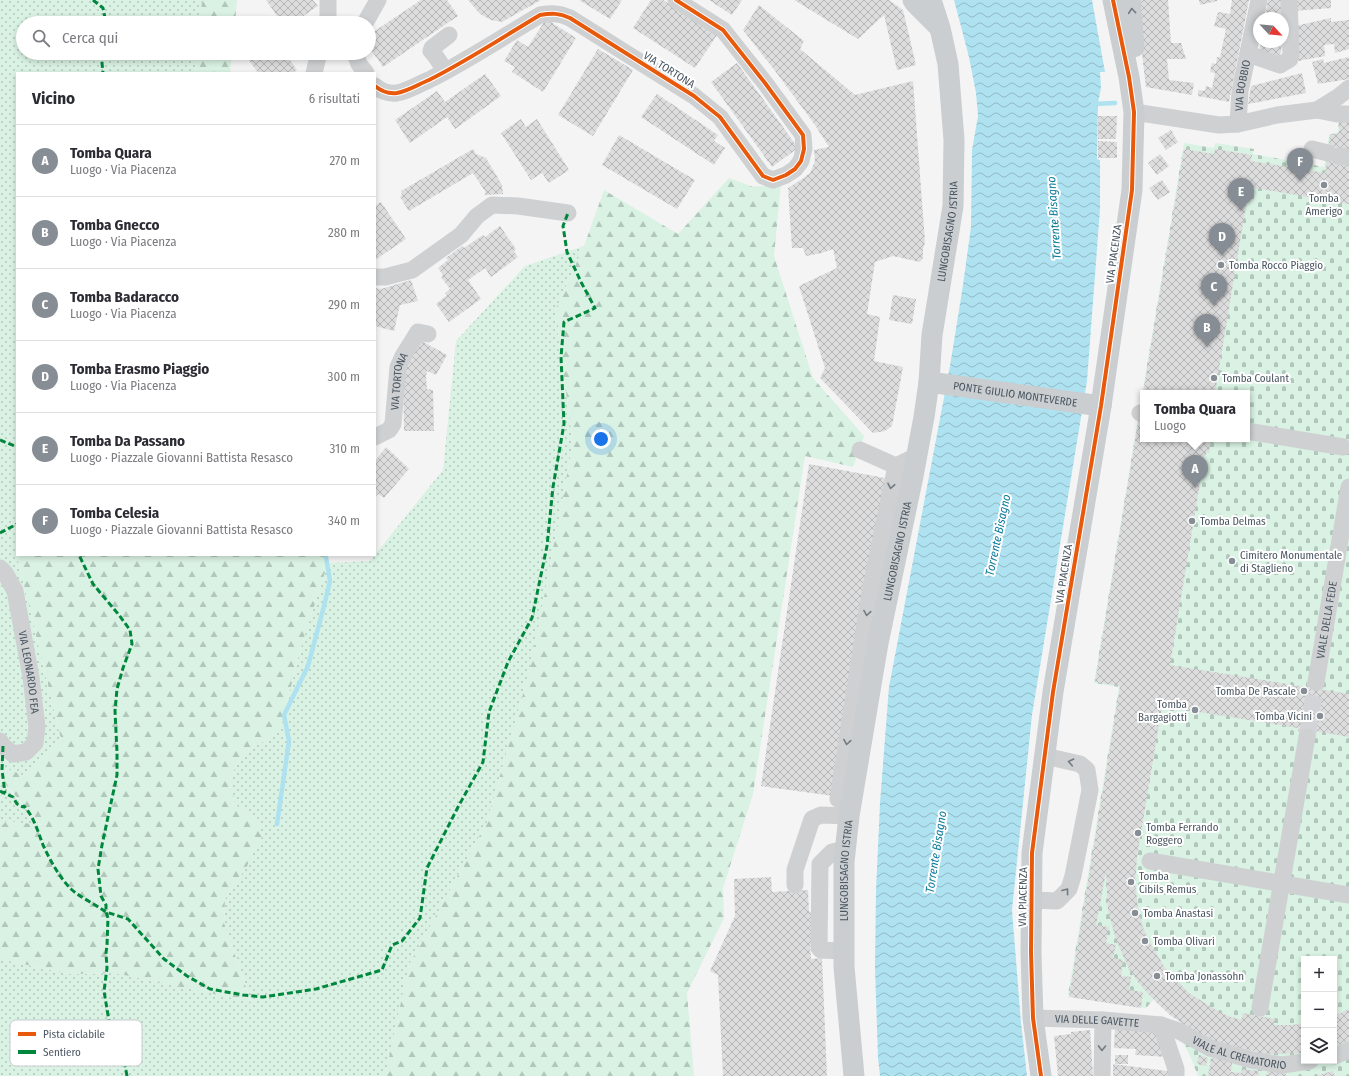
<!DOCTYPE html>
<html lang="it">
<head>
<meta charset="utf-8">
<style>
  :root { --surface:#fff; --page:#f2f2f3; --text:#2b2b33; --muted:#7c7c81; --line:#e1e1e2; --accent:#868d94 }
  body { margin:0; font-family:"Fira Sans Condensed",sans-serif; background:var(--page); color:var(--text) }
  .controls { position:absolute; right:12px; bottom:12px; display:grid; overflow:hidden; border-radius:0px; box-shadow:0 2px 6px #0003 }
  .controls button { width:36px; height:36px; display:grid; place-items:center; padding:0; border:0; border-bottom:1px solid var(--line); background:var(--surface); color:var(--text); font:20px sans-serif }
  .compass { position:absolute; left:1253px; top:12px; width:36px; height:36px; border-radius:50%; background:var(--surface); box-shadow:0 2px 6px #0003; rotate:116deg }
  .you { position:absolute; left:601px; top:439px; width:14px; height:14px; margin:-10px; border:3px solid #fff; border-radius:50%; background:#1a73e8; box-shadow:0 0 0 6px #1a73e833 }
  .badge { display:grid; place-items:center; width:26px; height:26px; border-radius:50%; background:var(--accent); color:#fff; font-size:13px; font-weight:700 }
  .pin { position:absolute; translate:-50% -33px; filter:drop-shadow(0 1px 2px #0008) }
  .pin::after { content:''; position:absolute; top:21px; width:14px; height:12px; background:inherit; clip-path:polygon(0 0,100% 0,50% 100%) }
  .popup { position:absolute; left:1140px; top:390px; width:110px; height:52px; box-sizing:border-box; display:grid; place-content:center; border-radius:0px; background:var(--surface); filter:drop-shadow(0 1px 3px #0005); font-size:13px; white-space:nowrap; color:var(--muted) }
  .popup b { font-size:15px; color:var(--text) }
  .popup::after { content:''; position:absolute; left:50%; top:100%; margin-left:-8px; border:8px solid transparent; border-top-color:var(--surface) }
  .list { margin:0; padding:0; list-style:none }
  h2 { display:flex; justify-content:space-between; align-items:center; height:52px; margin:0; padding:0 16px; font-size:17px }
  h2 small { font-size:13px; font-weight:400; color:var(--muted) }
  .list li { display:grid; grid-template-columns:26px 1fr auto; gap:12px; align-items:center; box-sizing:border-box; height:72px; padding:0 16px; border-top:1px solid var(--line) }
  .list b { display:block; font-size:15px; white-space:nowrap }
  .list p { margin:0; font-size:13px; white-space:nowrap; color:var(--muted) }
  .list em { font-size:13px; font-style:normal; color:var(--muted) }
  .icon { flex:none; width:22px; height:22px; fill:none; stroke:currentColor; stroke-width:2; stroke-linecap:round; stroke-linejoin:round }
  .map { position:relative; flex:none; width:1349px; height:1076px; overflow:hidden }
  .search { position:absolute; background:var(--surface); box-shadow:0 2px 6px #0003; left:16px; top:16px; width:360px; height:44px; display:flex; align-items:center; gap:10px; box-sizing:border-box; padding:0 14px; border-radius:22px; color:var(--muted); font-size:15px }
  .panel { position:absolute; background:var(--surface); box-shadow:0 2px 6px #0003; left:16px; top:72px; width:360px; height:484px; border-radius:0px }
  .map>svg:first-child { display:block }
</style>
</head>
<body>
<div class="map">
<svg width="1349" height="1076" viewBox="0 0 1349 1076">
  <defs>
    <pattern id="grass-dots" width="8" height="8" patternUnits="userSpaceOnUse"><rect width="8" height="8" fill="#d9f2e3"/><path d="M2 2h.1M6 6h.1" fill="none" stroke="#b2c7bb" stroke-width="1.8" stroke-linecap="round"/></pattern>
    <pattern id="forest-firs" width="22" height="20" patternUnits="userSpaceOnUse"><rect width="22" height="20" fill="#d9f2e3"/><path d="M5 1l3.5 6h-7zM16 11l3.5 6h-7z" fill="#b2c7bb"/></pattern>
    <pattern id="cemetery-stones" width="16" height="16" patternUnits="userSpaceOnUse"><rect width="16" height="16" fill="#d9f2e3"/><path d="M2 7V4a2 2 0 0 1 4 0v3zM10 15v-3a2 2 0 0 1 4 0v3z" fill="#b2c7bb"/></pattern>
    <pattern id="water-waves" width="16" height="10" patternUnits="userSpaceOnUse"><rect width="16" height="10" fill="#aee2f0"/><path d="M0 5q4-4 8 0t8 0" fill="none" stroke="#90bac6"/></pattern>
    <pattern id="building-cross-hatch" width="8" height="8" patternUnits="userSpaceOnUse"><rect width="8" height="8" fill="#ddddde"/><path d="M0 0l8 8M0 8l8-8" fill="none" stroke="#b5b6b7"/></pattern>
  </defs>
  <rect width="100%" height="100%" fill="#f4f4f4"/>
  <g fill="url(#grass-dots)">
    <path d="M0,0H202L200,23H23V53H197L195,73H17V555H20L18,560L61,739L25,777L0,766Z"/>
    <path d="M584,246L555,311L573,443L532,662L487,822L409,965L385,1076H0V959L69,974L115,973L251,1001L224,923L225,899L247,866L258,819L235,805L230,777L243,754L280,731L300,650L328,563L370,561L443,470L456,341L525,266Z"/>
    <path d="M0,779L41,826L7,821L0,827Z"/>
  </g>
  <g fill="url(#forest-firs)">
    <path d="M202,0H237L235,23H200Z"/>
    <path d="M197,53H232L230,73H195Z"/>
    <path d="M729,178L753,187L781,184L774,256L813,378L864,436L853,467L805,456L753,794L723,888L724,918L687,993L694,1076H385L409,965L487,822L532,662L573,443L555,311L584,246L604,190L678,234Z"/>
    <path d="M20,555H327L328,563L300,650L280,731L243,754L230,777L235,805L258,819L262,836L247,866L225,899L224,923L251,1002L115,973L69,974L0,959V827L7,821L41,825L0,778V766L25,776L61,739L18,560Z"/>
  </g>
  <path fill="url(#cemetery-stones)" fill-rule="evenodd" d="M1349,118V1076H1198L1191,1058L1178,1033L1184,1022L1155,998L1146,1008L1068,995L1119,687L1094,683L1184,143L1214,148L1215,143L1254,149L1253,154L1324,167L1329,135L1338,132L1339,121ZM1143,393H1247V439H1143ZM1304,959H1334V1061H1304Z"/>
  <path fill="url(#water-waves)" d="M954,0H1092L1105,72H1100L1101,88L1098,103L1097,159L1100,160V209L1087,381L1032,715L1012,910L1021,1023L1027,1076H880L878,1058L875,967L876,890L880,803L889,687L950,366L963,285L971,227L972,150L978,116L976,93L969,57Z"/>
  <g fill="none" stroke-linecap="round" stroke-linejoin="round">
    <g stroke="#aee2f0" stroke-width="4.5">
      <path d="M1093,104L1115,103"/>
      <path d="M277,824L289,741L284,715L308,666L324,606L330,581L326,557"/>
    </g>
  </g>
  <g fill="url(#building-cross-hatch)">
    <path d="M266,0H313L318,6L293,23H282Z"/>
    <path d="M421,0H447L458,16L383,67L369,47V35Z"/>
    <path d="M468,0H541L502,22L491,20L480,14Z"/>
    <path d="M579,0H622L610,19Z"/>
    <path d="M651,0H663L717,35L695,68L633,28Z"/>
    <path d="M709,0H742L732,15Z"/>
    <path d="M794,0H889L903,10L916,65L897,70L884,15L858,39Z"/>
    <path d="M1135,0H1168L1171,43H1181L1186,59H1167L1169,80L1194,83L1192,95L1146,87L1137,13Z"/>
    <path d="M1199,0H1217V1L1200,5Z"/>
    <path d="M1232,0H1249L1229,102L1198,96V90L1205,91L1206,86L1212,88L1215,73L1210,72L1212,63L1216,64L1217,57H1220L1226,29L1214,26L1218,12L1230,14Z"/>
    <path d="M1268,0H1281L1283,18H1265Z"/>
    <path d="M1293,0H1331V8L1294,11Z"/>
    <path d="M759,5L804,41L800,49L855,95L913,81L925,242L923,249V258L920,262L893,256L875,262L867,314L880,317L874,361L903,367L892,426L885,431L873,433L820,378L825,368L799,286L837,268L833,249L822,253L806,256L803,248H792L788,188L802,179L810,173L815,161L814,150L829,147L815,125L776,72L743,30Z"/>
    <path d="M1331,18V22L1349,20V49L1335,53L1334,44L1324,45L1325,56L1298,61L1295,26Z"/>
    <path d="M546,19L576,38L543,92L512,72L515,67L504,61L517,40L528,47Z"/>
    <path d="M1261,42H1283L1280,56L1259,52Z"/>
    <path d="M598,49L633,70L593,136L558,115Z"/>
    <path d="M244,53H285L297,70L293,73H258Z"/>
    <path d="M1349,57V79L1318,84L1312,62L1323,59L1324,63Z"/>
    <path d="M737,63L798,148L772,167L711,82Z"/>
    <path d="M1302,73L1306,93L1248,104L1251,86Z"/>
    <path d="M485,74L501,96L455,129L447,117L410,143L395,120L437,91L445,102Z"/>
    <path d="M657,94L718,135L714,141L725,148L714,165L641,117Z"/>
    <path d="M1098,116H1117L1116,139H1098Z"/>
    <path d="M521,119L526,127L537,119L569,170L549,183L542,173L531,180L501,133Z"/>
    <path d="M1340,121L1349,122V150L1338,164L1349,166V204L1249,187L1215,393H1143L1184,149L1214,154L1215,149L1252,155L1251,161L1325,173L1330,135L1339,133Z"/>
    <path d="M1171,130L1178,142L1166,150L1158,138Z"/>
    <path d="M619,135L695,180L677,209L602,165Z"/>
    <path d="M1098,141L1117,142V158H1098Z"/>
    <path d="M473,149L476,154L486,158L502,185L503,194L485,195V191L473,173L409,211L400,197L402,195L401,191Z"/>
    <path d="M1160,154L1169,166L1157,175L1148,163Z"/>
    <path d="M1162,180L1170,192L1158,200L1149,188Z"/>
    <path d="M381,202L406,239L375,260V206Z"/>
    <path d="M500,226L516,249L514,251L518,257L491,277L485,268L468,280L481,299L449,322L436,304L447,295L445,293L450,289L441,277L443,275L438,268L448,260L446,258L462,246L464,248L483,235L485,237Z"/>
    <path d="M411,280L418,301L400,305L394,331L375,326V288L381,289Z"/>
    <path d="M893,295L916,299L912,324L889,320Z"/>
    <path d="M420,340L447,355L436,375L427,371L426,376L427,389L433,390L434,431H404L403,371Z"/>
    <path d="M1142,398L1143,439H1211L1209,453L1205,452L1170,665L1349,694V737L1314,731V734L1298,731V728L1162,706L1137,857L1135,883L1138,908L1142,925L1148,939L1165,968L1189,993L1216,1010L1228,1016L1241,1020L1243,1013L1275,1019L1274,1025H1289L1304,1024V1053L1268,1054L1223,1045L1189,1028L1170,1015L1156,1002L1143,988L1130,971L1116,940L1108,910L1106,872L1096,925L1109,927L1106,943L1116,945L1113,958L1123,960L1121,976L1131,977L1129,990L1143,992L1141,1008L1069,997L1120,686L1095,682Z"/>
    <path d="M386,447L409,469L384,498L378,494L375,497V461Z"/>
    <path d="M809,464L885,478L834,796L761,786Z"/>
    <path d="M771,877L772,892L808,890L809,912L826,911L827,943L810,944L811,959L822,958L827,1076H723L718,975L710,971L735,916L734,879Z"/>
    <path d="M1349,1009V1041L1334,1046V1016Z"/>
    <path d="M1115,1027L1160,1029L1168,1057L1135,1055L1136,1049L1114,1048Z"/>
    <path d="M1090,1030L1093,1076H1058L1054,1036L1071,1034V1032Z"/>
    <rect x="1115" y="1055" width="13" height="9"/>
    <path d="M1199,1055L1208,1058L1206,1066L1197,1064Z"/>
    <path d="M1211,1058L1232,1062L1231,1072L1241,1073L1242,1069L1259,1071L1258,1076H1208Z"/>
    <path d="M1113,1064L1167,1071L1168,1068L1171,1076H1113Z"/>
    <path d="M1268,1065L1286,1072V1076H1267Z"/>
    <path d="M1333,1071L1335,1076H1316Z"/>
  </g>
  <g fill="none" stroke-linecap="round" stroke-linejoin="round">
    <path stroke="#d2d4d7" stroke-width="17" stroke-dasharray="17 8" stroke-linecap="butt" d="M1307,737L1316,682"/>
    <g stroke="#ced0d2" stroke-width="17">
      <path d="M327,23L328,17V0"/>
      <path d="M365,23L378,0"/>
      <path d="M355,53L359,64L366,73"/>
      <path d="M1248,54L1280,65L1290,59L1291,54L1289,0"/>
      <path d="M446,71C440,65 437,56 431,51L432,48L449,35"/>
      <path d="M314,73L319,53"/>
      <path d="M375,86C381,91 389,94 397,93C408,91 419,84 429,80C467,61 503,37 540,15C552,13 559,13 570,18L694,96L720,117L763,176L773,180L786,175L795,169L801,161L804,149L803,135L765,83L723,30L676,0"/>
      <path d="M1317,110L1338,97L1349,88"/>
      <path d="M1134,112L1219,125L1238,124L1277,115L1317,110L1337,114H1349"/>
      <path id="s1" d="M1238,124L1240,91L1259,0"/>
      <path d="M1312,149L1328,153"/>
      <path d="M1339,156L1349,157"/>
      <path d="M375,277H385L412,270L461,235L477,216L492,205L518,206L568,213"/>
      <path d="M1140,413L1143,414"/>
      <path d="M1247,431L1343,447"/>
      <path id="s2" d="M375,437L389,430L393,424L398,367L403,356L418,332L428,334"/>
      <path d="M860,450L896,466"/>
      <path id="s3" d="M0,568L5,573L15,591L31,677L37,727L35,743L26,752L13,754L3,746L0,741"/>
      <path id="s4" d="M1316,682L1349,487"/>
      <path d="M850,807L838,799L870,592L896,466L912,458"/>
      <path d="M1150,861L1349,895"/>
      <path d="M795,885V870L812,819L821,815L849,816"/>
      <path d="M1032,900L1057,901L1069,889L1073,876L1090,790L1087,770L1080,764L1045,756"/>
      <path d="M843,951L821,950L819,948L820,864L832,852L845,849"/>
      <path d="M1260,1008L1307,737"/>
      <path id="s5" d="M1033,1018L1103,1020L1161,1025L1176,1069V1076"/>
      <path id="s6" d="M1161,1025L1179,1031L1210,1048L1252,1060L1282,1065L1310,1061"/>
      <path d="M1334,1056L1349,1050"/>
      <path d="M1102,1076L1103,1020"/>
    </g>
    <g stroke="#caced1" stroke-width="21">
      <path d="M913,0L915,3L938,26"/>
      <path d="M1130,0L1134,47"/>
      <path id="s7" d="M929,382L1101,406"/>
      <path id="s8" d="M854,1076L844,967V862L849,816L878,643L913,476L924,417L929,382L932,335L953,206L954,140L948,64L940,28L931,0"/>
      <path d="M1041,1076L1033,1018L1031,952L1032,853L1053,692L1101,406L1132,190L1134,112L1129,77L1113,0"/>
    </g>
    <g stroke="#00873e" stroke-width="3" stroke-dasharray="6 3" stroke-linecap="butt">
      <path d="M93,0L103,8L106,23"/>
      <path d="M101,53L103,73"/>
      <path d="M0,440L17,447"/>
      <path d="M0,533L17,524"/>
      <path d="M3,746L2,770L5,793"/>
      <path d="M0,791L13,797L17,804L23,807L24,806C34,817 38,832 43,845C50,860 59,877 71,889C81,898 95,904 106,912V905L101,896L98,869L102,845L117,775V752L115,711L117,689L123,668L132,644L130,630L119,615L93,584L79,555"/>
      <path d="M127,1076L123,1055L109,1021L104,991L107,968L106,953L107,945L108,918L106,912L128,919L164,959L187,976L210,989L243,995L263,997L316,989L382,970L392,945L402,941L420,918L427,868L458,807L483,762L489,712L508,662L532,618L547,546L553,487L564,424L561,357L564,322L595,308L581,282L567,252L563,226L568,213"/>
    </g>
    <g stroke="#fff" stroke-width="6">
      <g id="cycleway">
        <path d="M375,86C381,91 389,94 397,93C408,91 419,84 429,80C467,61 503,37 540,15C552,13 559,13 570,18L694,96L720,117L763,176L773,180L786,175L795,169L801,161L804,149L803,135L765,83L723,30L676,0"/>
        <path d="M1041,1076L1033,1018L1031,952L1032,853L1053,692L1101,406L1132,190L1134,112L1129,77L1113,0"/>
      </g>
    </g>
    <use href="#cycleway" stroke="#e8590c" stroke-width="4"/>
  </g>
  <defs><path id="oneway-chevron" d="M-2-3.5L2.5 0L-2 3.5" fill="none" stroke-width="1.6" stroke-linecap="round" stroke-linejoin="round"/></defs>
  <use stroke="#707a83" href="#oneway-chevron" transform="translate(1132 11) rotate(-95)"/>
  <g stroke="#727b83">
    <use href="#oneway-chevron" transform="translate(891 486) rotate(101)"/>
    <use href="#oneway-chevron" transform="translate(867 613) rotate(99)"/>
    <use href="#oneway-chevron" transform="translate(847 742) rotate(99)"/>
    <use href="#oneway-chevron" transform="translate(1071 762) rotate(-168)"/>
    <use href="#oneway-chevron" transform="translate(1066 891) rotate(-53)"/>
    <use href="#oneway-chevron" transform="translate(1102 1048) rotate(91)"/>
  </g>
  <g fill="#868d94" stroke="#fff" stroke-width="1.5">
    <circle cx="1324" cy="185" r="4"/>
    <circle cx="1221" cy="265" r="4"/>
    <circle cx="1214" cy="378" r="4"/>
    <circle cx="1192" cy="521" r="4"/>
    <circle cx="1232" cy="561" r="4"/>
    <circle cx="1304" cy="691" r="4"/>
    <circle cx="1195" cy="710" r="4"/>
    <circle cx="1320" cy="716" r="4"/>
    <circle cx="1138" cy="833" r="4"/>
    <circle cx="1131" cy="882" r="4"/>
    <circle cx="1135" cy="913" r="4"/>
    <circle cx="1145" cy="941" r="4"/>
    <circle cx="1157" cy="976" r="4"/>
  </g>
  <g text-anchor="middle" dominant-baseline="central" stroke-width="4" stroke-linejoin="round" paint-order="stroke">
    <g font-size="11" fill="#4a5661" stroke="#fff">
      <text transform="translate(669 70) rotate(32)">VIA TORTONA</text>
      <text stroke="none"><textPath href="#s1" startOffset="39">VIA BOBBIO</textPath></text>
      <text stroke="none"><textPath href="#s8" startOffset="854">LUNGOBISAGNO ISTRIA</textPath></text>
      <text transform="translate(1114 254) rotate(-82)">VIA PIACENZA</text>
      <text stroke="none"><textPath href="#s2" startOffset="66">VIA TORTONA</textPath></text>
      <text stroke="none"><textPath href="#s7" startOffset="87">PONTE GIULIO MONTEVERDE</textPath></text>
      <text stroke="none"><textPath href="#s8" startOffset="530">LUNGOBISAGNO ISTRIA</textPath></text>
      <text transform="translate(1064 574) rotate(-81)">VIA PIACENZA</text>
      <text stroke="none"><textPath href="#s4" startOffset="63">VIALE DELLA FEDE</textPath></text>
      <text stroke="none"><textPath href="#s3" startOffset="110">VIA LEONARDO FEA</textPath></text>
      <text stroke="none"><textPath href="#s8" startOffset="206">LUNGOBISAGNO ISTRIA</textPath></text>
      <text transform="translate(1023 897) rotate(-89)">VIA PIACENZA</text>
      <text stroke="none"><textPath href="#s5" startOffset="64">VIA DELLE GAVETTE</textPath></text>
      <text stroke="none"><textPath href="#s6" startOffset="84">VIALE AL CREMATORIO</textPath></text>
    </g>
    <g font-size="11" fill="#4a5661" stroke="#fff" text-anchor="start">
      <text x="1324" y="198" text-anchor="middle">Tomba<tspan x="1324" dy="13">Amerigo</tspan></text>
      <text x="1229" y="265">Tomba Rocco Piaggio</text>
      <text x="1222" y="378">Tomba Coulant</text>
      <text x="1200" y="521">Tomba Delmas</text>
      <text x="1240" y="555">Cimitero Monumentale<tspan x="1240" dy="13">di Staglieno</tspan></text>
      <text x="1296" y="691" text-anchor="end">Tomba De Pascale</text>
      <text x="1187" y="704" text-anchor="end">Tomba<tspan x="1187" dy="13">Bargagiotti</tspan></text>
      <text x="1312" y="716" text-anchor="end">Tomba Vicini</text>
      <text x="1146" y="827">Tomba Ferrando<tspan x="1146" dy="13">Roggero</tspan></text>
      <text x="1139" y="876">Tomba<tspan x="1139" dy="13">Cibils Remus</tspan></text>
      <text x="1143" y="913">Tomba Anastasi</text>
      <text x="1153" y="941">Tomba Olivari</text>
      <text x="1165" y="976">Tomba Jonassohn</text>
    </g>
    <g font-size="12" font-style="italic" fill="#0c7c9b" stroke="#fff">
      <text transform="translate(1054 218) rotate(-94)">Torrente Bisagno</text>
      <text transform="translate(998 535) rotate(-78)">Torrente Bisagno</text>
      <text transform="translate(936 852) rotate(-81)">Torrente Bisagno</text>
    </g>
  </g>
  <rect x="10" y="1020" width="132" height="46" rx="6" fill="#fff" stroke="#c9ccd0" stroke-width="1"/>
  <rect x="18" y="1032" width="18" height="4" fill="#e8590c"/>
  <rect x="18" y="1050" width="18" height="4" fill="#00873e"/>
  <g font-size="11" fill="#4a5661">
    <text x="43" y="1038">Pista ciclabile</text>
    <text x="43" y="1056">Sentiero</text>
  </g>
</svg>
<div class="controls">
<button>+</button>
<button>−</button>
<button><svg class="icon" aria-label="layers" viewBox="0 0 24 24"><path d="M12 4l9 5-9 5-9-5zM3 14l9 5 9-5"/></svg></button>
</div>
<svg class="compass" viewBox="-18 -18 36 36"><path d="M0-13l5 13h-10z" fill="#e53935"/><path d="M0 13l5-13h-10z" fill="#7c7c81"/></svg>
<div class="you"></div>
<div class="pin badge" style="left:1195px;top:488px">A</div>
<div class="popup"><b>Tomba Quara</b>Luogo</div>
<div class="pin badge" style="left:1207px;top:347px">B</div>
<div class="pin badge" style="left:1214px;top:306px">C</div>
<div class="pin badge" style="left:1222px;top:256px">D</div>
<div class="pin badge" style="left:1241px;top:211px">E</div>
<div class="pin badge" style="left:1300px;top:181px">F</div>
<div class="search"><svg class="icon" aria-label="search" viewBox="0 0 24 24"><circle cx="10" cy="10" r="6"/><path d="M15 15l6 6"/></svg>Cerca qui</div>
<section class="panel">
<h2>Vicino<small>6 risultati</small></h2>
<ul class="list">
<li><span class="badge">A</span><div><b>Tomba Quara</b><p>Luogo · Via Piacenza</p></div><em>270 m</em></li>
<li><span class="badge">B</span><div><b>Tomba Gnecco</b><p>Luogo · Via Piacenza</p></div><em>280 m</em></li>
<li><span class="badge">C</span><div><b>Tomba Badaracco</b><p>Luogo · Via Piacenza</p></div><em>290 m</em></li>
<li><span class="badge">D</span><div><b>Tomba Erasmo Piaggio</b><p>Luogo · Via Piacenza</p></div><em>300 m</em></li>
<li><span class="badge">E</span><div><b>Tomba Da Passano</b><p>Luogo · Piazzale Giovanni Battista Resasco</p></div><em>310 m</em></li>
<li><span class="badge">F</span><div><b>Tomba Celesia</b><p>Luogo · Piazzale Giovanni Battista Resasco</p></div><em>340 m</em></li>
</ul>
</section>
</div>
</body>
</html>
